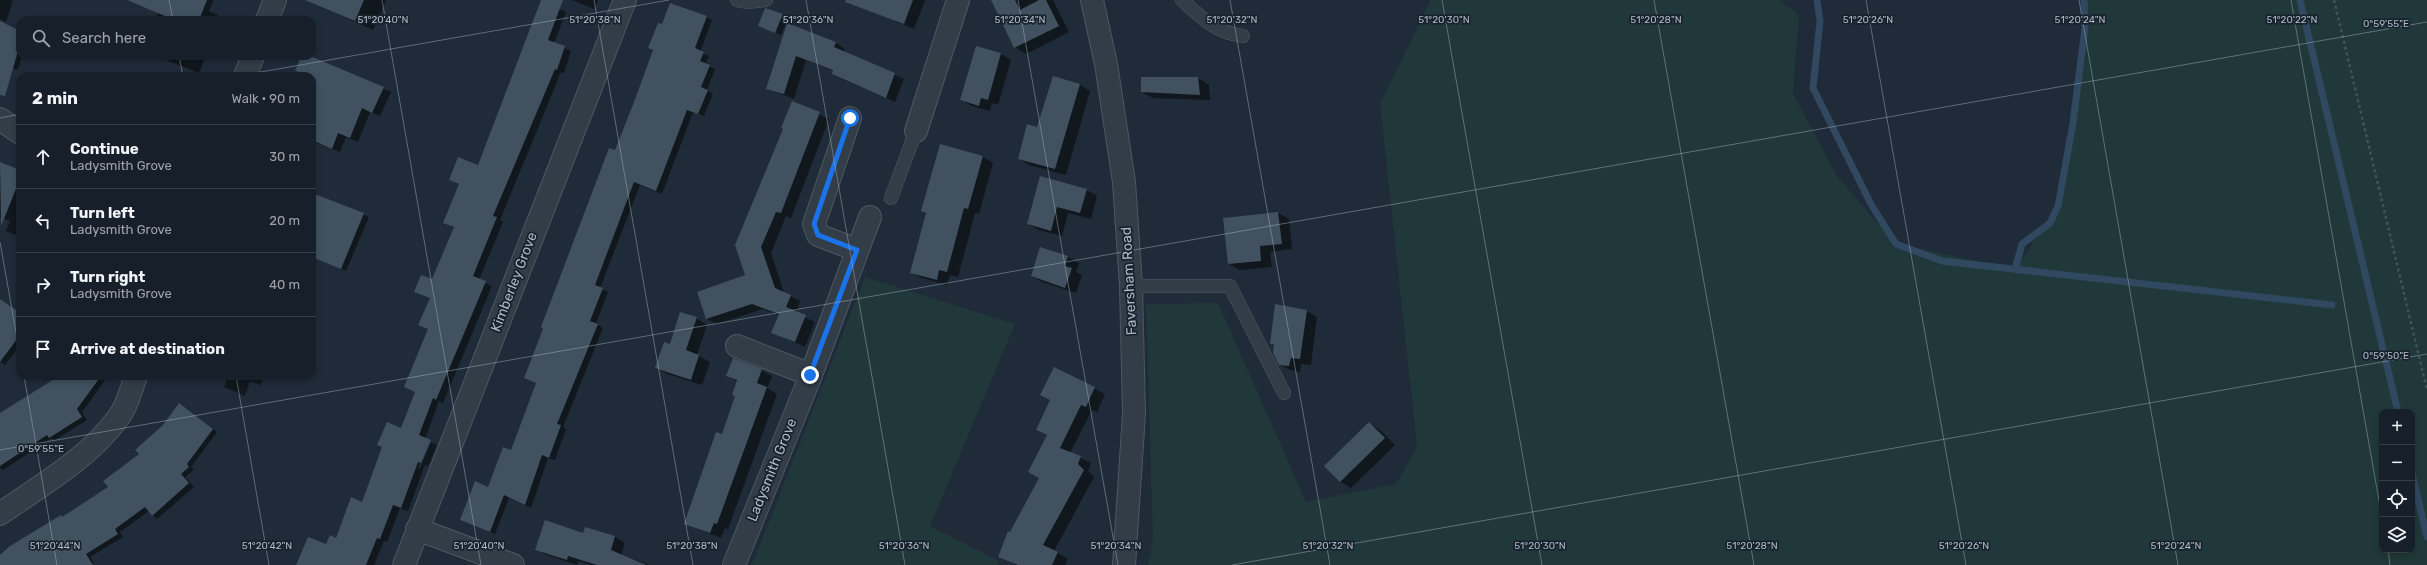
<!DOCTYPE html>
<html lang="en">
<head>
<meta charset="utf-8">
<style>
  :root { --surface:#17202a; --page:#202832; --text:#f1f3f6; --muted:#9ea3a8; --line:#363e47 }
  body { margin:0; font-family:Rubik,sans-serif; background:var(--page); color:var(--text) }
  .controls { position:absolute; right:12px; bottom:12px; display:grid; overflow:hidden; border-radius:8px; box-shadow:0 2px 6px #0003 }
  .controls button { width:36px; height:36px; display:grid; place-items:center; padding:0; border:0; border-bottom:1px solid var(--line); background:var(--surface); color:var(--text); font:20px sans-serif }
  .stop { position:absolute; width:12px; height:12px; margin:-9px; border:3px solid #1a73e8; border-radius:50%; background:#fff }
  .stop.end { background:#1a73e8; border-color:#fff; box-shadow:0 1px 4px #0008 }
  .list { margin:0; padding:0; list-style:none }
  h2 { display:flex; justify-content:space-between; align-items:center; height:52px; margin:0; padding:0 16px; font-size:17px }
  h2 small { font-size:13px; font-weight:400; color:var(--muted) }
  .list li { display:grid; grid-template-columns:26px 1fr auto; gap:12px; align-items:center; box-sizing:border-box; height:64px; padding:0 16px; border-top:1px solid var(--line) }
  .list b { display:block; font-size:15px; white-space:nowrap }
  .list p { margin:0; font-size:13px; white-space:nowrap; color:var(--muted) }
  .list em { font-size:13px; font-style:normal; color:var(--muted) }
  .icon { flex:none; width:22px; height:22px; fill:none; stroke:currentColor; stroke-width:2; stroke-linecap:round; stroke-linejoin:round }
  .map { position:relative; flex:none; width:2427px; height:565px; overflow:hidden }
  .search { position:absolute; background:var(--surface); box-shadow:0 2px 6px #0003; left:16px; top:16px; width:300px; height:44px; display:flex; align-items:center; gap:10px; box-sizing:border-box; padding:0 14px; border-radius:12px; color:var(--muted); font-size:15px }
  .panel { position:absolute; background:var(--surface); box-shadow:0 2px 6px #0003; left:16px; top:72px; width:300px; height:308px; border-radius:12px }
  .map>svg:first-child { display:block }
</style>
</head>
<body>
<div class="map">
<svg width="2427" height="565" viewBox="0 0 2427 565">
  <rect width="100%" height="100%" fill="#1f2b38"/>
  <g fill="#203839" fill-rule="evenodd">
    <path d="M1431,0H1779L1799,15L1793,93L1837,176L1896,244L2015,269L2058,206L2085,28L2084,0H2427V565H1148L1153,539L1146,304L1218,303L1306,502L1396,484L1417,447L1380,103ZM2382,412H2412V550H2382Z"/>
    <path d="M865,277L1015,324L930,526L999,561L998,565H752Z"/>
  </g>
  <g fill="#0007">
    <path d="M0,0H13L6,22L0,19Z"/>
    <path d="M163,0H214L209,11L221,17L220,20H155Z"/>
    <path d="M324,0H386L373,30L321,6Z"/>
    <path d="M572,0H598L594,9Z"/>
    <path d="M881,0H925L914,29L877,13Z"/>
    <path d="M993,0H1053L1069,32L1026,54L1015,47Z"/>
    <path d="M559,9L566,12L554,43L571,51L564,73L561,72L500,220L503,222L479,280L492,286L443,403L439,401L425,439L429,441L418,468H420L431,442L437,445L428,466L425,465L408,511L400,508L387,542L384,541L374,565H298L337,539L363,503L402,429L416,392L429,329L426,328L431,298L422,295L432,281L455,228L444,222L460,185L450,179L479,166Z"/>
    <path d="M782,15L788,18L781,35L765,28Z"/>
    <path d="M706,17L712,20L700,52L709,56L705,64L715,69L707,90L713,94L704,116L693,112L662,194L640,185L600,288L608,292L596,324L603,328L563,427L566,429L555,460L548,458L531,508L509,498L495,534L467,523L461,520L489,488L512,452L616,151L663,26Z"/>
    <path d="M0,22L20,32V56H22L18,70L0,64Z"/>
    <path d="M787,24L836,43L845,49L844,52L904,79L895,102L842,79L833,74L834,71L806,60L794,99L767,88Z"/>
    <path d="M977,47L1001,54L1011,60L998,105L992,103L990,111L972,106L961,100Z"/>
    <path d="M156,56H206L199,73Z"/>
    <path d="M302,56H308L391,92L380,116L370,112L358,142L346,137L340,152L312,141V76H294Z"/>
    <path d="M1053,78L1080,85L1090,91L1066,175L1029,165L1019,159L1038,128Z"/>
    <path d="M1198,78L1209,85L1210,100L1153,98L1142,92Z"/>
    <path d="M793,102L829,119L791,218L786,216L771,253L784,293L800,301L796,313L815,322L805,347L772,332L779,315L763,309L717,324L707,319L747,276Z"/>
    <path d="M983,157L993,163L979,214L975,213L958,277L950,275L947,285L922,278L911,272L927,214L922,211Z"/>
    <path d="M0,163L20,171V237L6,231L10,221L0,217Z"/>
    <path d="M1087,190L1097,196L1091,219L1068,213L1062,236L1039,230L1028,224Z"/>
    <path d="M312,194L369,217L346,271L319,259L312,245Z"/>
    <path d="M1278,213L1289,219L1292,249L1270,252L1272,267L1240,270L1229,264Z"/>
    <path d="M1041,248L1068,257L1079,263L1076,272L1082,275L1076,293L1042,282L1032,276Z"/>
    <path d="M0,303L20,314V345L5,365L0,362Z"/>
    <path d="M1307,311L1317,317L1311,365L1301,364L1300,372L1290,370L1279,364L1275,345L1271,343Z"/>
    <path d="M696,318L707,325L697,355L710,362L702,385L667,374L656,368L670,346Z"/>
    <path d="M1054,368L1105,394L1097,412L1092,410L1070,453L1091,463L1088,471L1094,477L1054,551L1068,559L1065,565H1016L999,556L1040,478L1048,436L1037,430L1051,401Z"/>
    <path d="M761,370L772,376L767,388L777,394L728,529L725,528L721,538L685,524L723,436L736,396L738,382L728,376Z"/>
    <path d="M60,376H108L82,412L87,420L55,440L52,438L3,470L0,468V414Z"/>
    <path d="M228,376H264L261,385L250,381L245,396L224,387Z"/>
    <path d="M184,407L217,432L191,467L194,470L185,477L194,487L157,519L149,511L120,532L123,537L90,557L94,563L90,565H0V556L110,487Z"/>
    <path d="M1369,423L1379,429L1395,445L1351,488L1341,482L1325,466Z"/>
    <path d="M584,534L615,537L625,543L621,555L649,565H591L579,561L577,565L547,555L536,549Z"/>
  </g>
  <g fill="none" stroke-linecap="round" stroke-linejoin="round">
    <g stroke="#304860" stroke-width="7">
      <path d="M1817,0L1820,21L1813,88L1872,206L1896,244L1942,261L2332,305"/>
      <path d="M2300,0L2398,412"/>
      <path d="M2015,269L2022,244L2050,223L2058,206L2073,123L2085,28L2084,0"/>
      <path d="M2412,473L2427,537"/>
    </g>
  </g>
  <g fill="#415160">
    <path d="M127,0H207L199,20H174Z"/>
    <path d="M305,0H364L355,21Z"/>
    <path d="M541,0H563L548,40L565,46L557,70L555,69L493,216L497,217L473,276L486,281L436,400L433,398L419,435L431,440L421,463L418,462L401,508L393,505L380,539L377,538L366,565H296L308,537L326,544L330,535L336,538L351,497L362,502L382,447L377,445L387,422L401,428L415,392L404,387L428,329L418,325L430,298L414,292L421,275L432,279L454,227L443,223L459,184L449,180L458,157L478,165Z"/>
    <path d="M846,0H913L904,24L845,2Z"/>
    <path d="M991,0H1015L1020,10L1039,0H1046L1059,26L1014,48Z"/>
    <path d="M670,3L707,16L695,48L704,52L700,61L710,65L701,87L708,90L698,114L687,110L656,191L634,182L595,285L603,288L590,321L598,324L557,424L561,425L549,458L542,455L525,505L504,495L490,532L460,520L475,481L488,487L503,447L511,450L536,383L524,378L543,329L541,327L609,148L615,150L634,102L653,50L648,48L658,23L662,24Z"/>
    <path d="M765,8L783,14L775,33L758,26Z"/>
    <path d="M0,21L20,31V44L5,96L0,95Z"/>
    <path d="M787,23L836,42L834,47L895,73L886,98L832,74L833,70L796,56L784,94L766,89Z"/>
    <path d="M976,46L1001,53L988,100L981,98L979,106L960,100Z"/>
    <path d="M301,56H310L384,87L372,113L362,108L350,138L338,133L332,149L312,140V88L316,80L312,76L295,71Z"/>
    <path d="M1053,76L1080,84L1055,169L1018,159L1027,124L1037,127Z"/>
    <path d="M1141,77H1198L1200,95L1141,92Z"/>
    <path d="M792,101L820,112L781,213L776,212L761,247L775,288L791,295L786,307L806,315L795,342L771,333L779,314L752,304L706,319L697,292L745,275L735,245L783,129L781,128Z"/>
    <path d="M940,144L983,156L968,209L964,208L947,272L939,270L937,280L910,273L926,213L921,211Z"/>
    <path d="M0,162L20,170V179L1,226Z"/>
    <path d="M1040,176L1087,189L1080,213L1057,207L1051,231L1027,224Z"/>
    <path d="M312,193L364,213L341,269L312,257Z"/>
    <path d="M1278,212L1282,244L1260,246L1261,261L1228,264L1223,218Z"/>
    <path d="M1040,247L1068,256L1065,266L1072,268L1065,288L1031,276Z"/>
    <path d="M0,299L20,313V335L0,362Z"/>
    <path d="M1275,304L1307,310L1300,359L1291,358L1289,366L1279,365L1273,353L1274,344H1270Z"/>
    <path d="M680,312L697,317L686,350L699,355L691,380L655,368L664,342L670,344Z"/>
    <path d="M733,358L762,369L757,383L767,387L717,524L714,523L710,533L684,524L716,432L722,434L735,396L732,395L737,380L726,376Z"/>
    <path d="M1054,367L1095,387L1086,407L1081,405L1060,448L1081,456L1078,464L1084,470L1043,545L1058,552L1052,565H1018L998,557L1008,531L1010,532L1039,478L1028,472L1047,435L1036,430L1050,400L1040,395Z"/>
    <path d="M59,376H101L77,409L82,417L49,438L47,435L0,466V413Z"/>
    <path d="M179,403L213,429L187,464L189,467L181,474L189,483L152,516L145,507L115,529L118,534L86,554L93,565H0V555L10,546L61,515L62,517L108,487L103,481L139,454L135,450L163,425Z"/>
    <path d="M1369,422L1385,438L1340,482L1324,466Z"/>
    <path d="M545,520L583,533L585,527L615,536L611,550L646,565H597L568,556L567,560L535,550Z"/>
  </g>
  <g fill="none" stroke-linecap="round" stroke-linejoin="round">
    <g stroke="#4d5863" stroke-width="14">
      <g id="service">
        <path d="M737,0L748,2L766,0"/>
        <path d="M1182,0C1201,18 1217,33 1243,36"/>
        <path d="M891,198L916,131"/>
        <path d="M1131,286H1230L1284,393"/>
      </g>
    </g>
    <g stroke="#4d5863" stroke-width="24">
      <g id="minor">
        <path d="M267,20L275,0"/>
        <path d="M245,76L253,56"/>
        <path d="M850,118L814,224L818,235L857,250"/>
        <path d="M0,119L20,133"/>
        <path d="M916,131L958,0"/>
        <path d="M737,346L811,375"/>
        <path d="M0,514C41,485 88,459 118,418C127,407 131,389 136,376"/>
        <path d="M417,529L513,565"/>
        <path d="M404,565L625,0"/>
        <path d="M734,565L811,375L870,217"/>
      </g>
    </g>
    <g stroke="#4d5863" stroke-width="24">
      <path id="tertiary" d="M1092,0L1106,64L1124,182L1131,286L1134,414L1124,565"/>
    </g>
    <path stroke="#3e5556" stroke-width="2.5" stroke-dasharray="3 3" stroke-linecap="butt" d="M2334,0L2427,390"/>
    <use href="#service" stroke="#323d48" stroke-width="13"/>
    <use href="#minor" stroke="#323d48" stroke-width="22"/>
    <use href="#tertiary" stroke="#323d48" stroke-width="22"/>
  </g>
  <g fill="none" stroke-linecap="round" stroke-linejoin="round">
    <path stroke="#1a73e8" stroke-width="5" d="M810,375L857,250L818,235L814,224L850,118"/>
  </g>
  <path fill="none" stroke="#acb8c5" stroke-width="1" stroke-opacity="0.45" d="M169,0L173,20M382,0L481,565M594,0L693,565M806,0L905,565M1018,0L1118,565M1230,0L1330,565M1442,0L1542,565M1654,0L1754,565M1866,0L1966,565M2079,0L2178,565M2291,0L2382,518M179,56L183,76M238,76L669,0M0,118L20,114M0,242L20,355M24,376L57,565M236,376L269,565M0,450L2427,22M2388,550L2390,565M1232,565L2427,354"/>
  <g text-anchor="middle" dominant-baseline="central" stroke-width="3.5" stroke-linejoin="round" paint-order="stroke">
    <g font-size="14" fill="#acb8c5" stroke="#18222d">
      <text transform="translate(1129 281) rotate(-93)">Faversham Road</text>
      <text transform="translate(514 282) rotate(-69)">Kimberley Grove</text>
      <text transform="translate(772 470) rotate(-68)">Ladysmith Grove</text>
    </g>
  </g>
  <g font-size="10" text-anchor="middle" fill="#acb8c5" stroke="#18222d" stroke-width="3.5" stroke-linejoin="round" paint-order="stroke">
    <text x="1232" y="23">51°20'32"N</text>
    <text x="383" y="23">51°20'40"N</text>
    <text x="595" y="23">51°20'38"N</text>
    <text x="808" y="23">51°20'36"N</text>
    <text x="1020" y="23">51°20'34"N</text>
    <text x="1444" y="23">51°20'30"N</text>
    <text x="1656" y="23">51°20'28"N</text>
    <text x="1868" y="23">51°20'26"N</text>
    <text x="2080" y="23">51°20'24"N</text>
    <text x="2292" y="23">51°20'22"N</text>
    <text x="2386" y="27">0°59'55"E</text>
    <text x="2386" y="359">0°59'50"E</text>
    <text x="41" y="452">0°59'55"E</text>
    <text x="55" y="549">51°20'44"N</text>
    <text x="267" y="549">51°20'42"N</text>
    <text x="479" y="549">51°20'40"N</text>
    <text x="692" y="549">51°20'38"N</text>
    <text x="904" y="549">51°20'36"N</text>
    <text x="1116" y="549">51°20'34"N</text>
    <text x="1328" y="549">51°20'32"N</text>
    <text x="1540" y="549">51°20'30"N</text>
    <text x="1752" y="549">51°20'28"N</text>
    <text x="1964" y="549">51°20'26"N</text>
    <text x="2176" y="549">51°20'24"N</text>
  </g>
</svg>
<div class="controls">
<button>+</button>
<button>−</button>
<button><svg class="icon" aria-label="locate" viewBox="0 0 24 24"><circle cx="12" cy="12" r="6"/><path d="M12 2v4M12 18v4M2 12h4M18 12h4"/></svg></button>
<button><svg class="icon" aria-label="layers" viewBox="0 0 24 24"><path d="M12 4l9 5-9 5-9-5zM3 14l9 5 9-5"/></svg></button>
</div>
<div class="stop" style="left:850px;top:118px"></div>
<div class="stop end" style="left:810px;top:375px"></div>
<div class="search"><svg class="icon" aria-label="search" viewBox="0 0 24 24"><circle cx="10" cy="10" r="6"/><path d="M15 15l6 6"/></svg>Search here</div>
<section class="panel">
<h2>2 min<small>Walk · 90 m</small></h2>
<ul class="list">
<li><svg class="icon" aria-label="ahead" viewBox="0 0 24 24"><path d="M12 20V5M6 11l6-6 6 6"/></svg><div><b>Continue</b><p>Ladysmith Grove</p></div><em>30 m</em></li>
<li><svg class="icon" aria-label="left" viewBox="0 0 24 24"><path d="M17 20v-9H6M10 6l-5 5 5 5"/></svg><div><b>Turn left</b><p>Ladysmith Grove</p></div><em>20 m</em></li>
<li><svg class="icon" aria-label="right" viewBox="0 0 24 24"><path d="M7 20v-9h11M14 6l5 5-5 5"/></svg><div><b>Turn right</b><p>Ladysmith Grove</p></div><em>40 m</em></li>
<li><svg class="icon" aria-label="arrive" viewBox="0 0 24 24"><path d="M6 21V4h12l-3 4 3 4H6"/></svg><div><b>Arrive at destination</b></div></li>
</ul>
</section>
</div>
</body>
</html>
